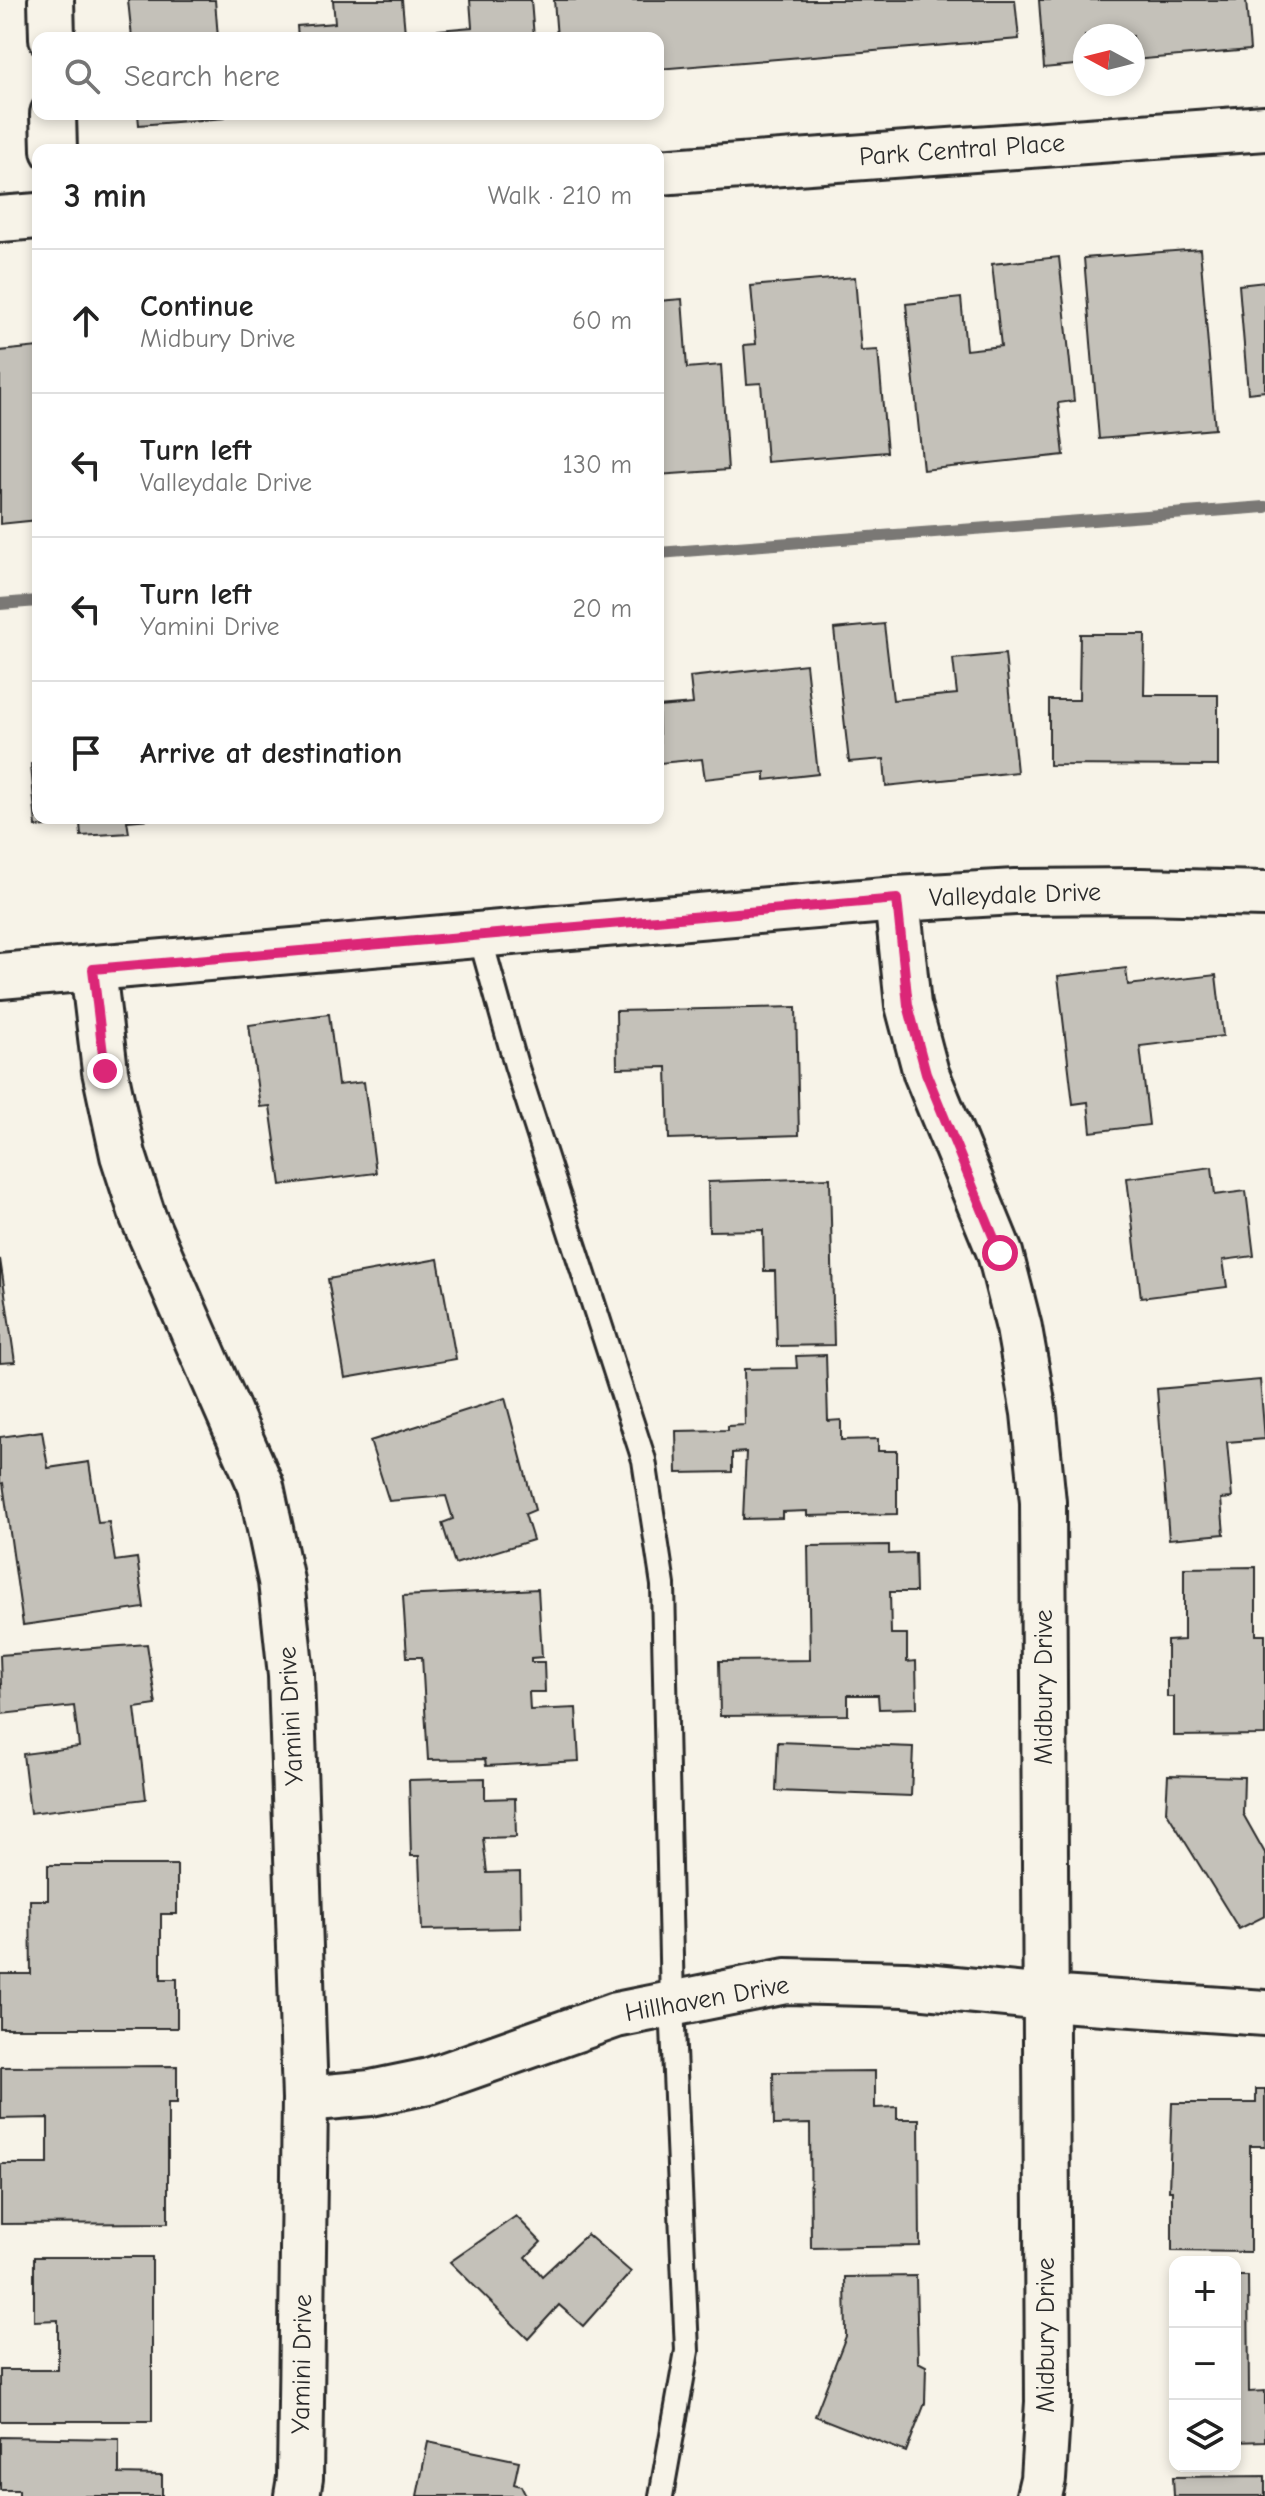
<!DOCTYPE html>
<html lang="en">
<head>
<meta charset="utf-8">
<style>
  :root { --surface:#fff; --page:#f6f6f6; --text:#222; --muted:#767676; --line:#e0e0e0 }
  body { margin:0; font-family:"Comic Neue",sans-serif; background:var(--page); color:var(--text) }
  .controls { position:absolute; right:24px; bottom:24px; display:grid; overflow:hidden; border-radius:16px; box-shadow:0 4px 12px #0003 }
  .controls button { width:72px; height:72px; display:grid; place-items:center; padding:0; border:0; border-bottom:2px solid var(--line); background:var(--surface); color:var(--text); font:40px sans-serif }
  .compass { position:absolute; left:1073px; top:24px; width:72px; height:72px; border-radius:50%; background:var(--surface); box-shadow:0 4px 12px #0003; rotate:277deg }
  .stop { position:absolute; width:24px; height:24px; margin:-18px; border:6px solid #db2777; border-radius:50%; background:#fff }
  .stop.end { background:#db2777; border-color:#fff; box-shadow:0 2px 8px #0008 }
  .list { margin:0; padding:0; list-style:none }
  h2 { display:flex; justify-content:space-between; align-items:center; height:104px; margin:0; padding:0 32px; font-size:34px }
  h2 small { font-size:26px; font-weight:400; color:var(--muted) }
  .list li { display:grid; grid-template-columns:52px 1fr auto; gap:24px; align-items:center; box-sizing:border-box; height:144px; padding:0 32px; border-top:2px solid var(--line) }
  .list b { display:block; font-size:30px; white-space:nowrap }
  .list p { margin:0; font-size:26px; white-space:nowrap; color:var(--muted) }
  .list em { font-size:26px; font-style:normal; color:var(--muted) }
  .icon { flex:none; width:44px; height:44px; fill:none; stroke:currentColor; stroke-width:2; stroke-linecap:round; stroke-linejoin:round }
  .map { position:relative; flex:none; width:1265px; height:2496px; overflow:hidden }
  .search { position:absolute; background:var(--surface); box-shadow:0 4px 12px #0003; left:32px; top:32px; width:632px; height:88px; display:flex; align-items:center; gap:20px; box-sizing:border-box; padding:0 28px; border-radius:16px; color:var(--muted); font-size:30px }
  .panel { position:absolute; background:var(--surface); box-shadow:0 4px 12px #0003; left:32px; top:144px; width:632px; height:680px; border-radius:16px }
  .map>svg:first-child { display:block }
</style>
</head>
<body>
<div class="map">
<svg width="1265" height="2496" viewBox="0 0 1265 2496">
  <rect width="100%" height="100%" fill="#f7f3e8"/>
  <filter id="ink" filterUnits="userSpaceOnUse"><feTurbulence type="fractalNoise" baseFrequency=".0125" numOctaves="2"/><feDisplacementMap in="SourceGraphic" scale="16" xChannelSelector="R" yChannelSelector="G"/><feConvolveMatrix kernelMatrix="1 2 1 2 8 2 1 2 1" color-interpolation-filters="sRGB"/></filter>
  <g filter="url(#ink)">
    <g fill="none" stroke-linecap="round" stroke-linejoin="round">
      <g stroke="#7a7874" stroke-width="12">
        <path d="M658,553L1265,507"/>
        <path d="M0,604L38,601"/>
      </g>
    </g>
    <g fill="#c4c1b9" stroke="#2b2b2b" stroke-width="2">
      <path d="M128,0H215L218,38H132Z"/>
      <path d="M333,0H402L405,33L472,27L470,0H531L534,38H298L297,26L335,23Z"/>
      <path d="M554,0H1015L1019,39L658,69V38H557Z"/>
      <path d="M1039,0H1246L1250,50L1133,60V36H1085V64L1044,68Z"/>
      <path d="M138,114H225V118L139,125Z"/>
      <path d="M1200,249L1215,429L1099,439L1084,258Z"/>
      <path d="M1059,257L1074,401L1058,403L1064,455L923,470L906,304L961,298L966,350L1001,346L992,264Z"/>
      <path d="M855,277L861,351L878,350L887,452L767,462L761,383L747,384L744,345L756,344L751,286Z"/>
      <path d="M1265,282V391L1248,393L1239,285Z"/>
      <path d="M682,299L687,368L721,365L728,470L658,475V301Z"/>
      <path d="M38,347V520L0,524V351Z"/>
      <path d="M884,624L893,700L957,694L953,659L1005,654L1017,772L886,786L884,759L849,762L834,629Z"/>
      <path d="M1080,634H1145L1144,695H1218V766L1049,765V700H1079Z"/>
      <path d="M806,664L818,774L765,780V772L705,779L702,759L660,763L658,707L693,704L690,677Z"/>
      <path d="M38,763V818H163L127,821L129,833L81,836L80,823L36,827L31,764Z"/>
      <path d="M1126,968L1128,985L1216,975L1223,1036L1140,1046L1149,1125L1091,1132L1088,1102L1073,1104L1058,976Z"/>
      <path d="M796,1007L799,1135L669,1139L667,1067L617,1068L616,1011Z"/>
      <path d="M329,1014L338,1085L364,1082L376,1173L281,1185L270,1106L260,1107L249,1025Z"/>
      <path d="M1212,1167L1215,1195L1246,1191L1254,1256L1223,1260L1227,1287L1141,1298L1127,1178Z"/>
      <path d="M830,1178L834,1345L777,1346L775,1271H764L763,1230L709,1231L708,1182Z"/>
      <path d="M0,1259L15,1362L0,1363Z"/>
      <path d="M438,1259L456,1359L345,1378L328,1279Z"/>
      <path d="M826,1355L828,1421L841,1420V1440L878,1439V1451H897V1514L807,1516V1511L782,1512V1518L743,1519L746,1452L732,1453V1472L677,1473L676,1431L728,1430V1426L745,1425L744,1369L797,1368L796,1356Z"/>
      <path d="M1260,1380L1265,1439L1227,1442L1232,1498L1221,1499L1224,1534L1169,1539L1157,1389Z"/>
      <path d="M505,1398L535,1510L525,1514L533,1540L455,1564L442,1523L453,1519L446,1496L389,1501L370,1441Z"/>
      <path d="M42,1431L48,1468L89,1462L98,1523L109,1522L115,1561L137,1558L144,1608L23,1625L3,1483L0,1484V1437Z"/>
      <path d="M889,1545V1554L915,1553L916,1592H890L891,1634H907V1662L916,1661L917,1708L879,1709L878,1695H848V1715L720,1716L719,1661L810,1660L808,1546Z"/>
      <path d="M1256,1567V1635H1265V1735L1174,1736V1697H1167V1641L1184,1640V1568Z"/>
      <path d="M538,1589L542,1657L531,1658V1662H544L545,1692H529L530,1710L576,1708L579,1761L486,1766L485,1759L428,1760L422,1657H407L403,1596Z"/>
      <path d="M147,1644L156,1705L135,1708L146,1799L30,1813L23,1754L79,1747L74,1706L2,1714L0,1655Z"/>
      <path d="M778,1742L913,1747L911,1796L776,1791Z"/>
      <path d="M1168,1775L1244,1777L1243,1814L1265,1853V1916L1239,1929L1166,1811Z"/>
      <path d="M485,1778V1799L515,1798L516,1837L483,1838L487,1873L520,1872L521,1928L422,1930L419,1856H411L409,1780Z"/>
      <path d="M48,1865H177V1914H161V1979H177V2028H0V1974H31L30,1900H48Z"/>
      <path d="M177,2066V2103H168V2223L1,2224V2164H48V2118L1,2119V2067Z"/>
      <path d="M875,2071V2108L897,2107V2119H919L920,2246L811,2248L810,2124L774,2125L773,2072Z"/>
      <path d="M1256,2089H1265V2146H1250V2252L1172,2251V2191H1169L1172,2103H1256Z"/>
      <path d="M516,2216L541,2242L526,2257L542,2276L587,2234L631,2272L583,2326L559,2305L528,2339L450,2262Z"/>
      <path d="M34,2257H152V2421H0V2370H58V2320L34,2321Z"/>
      <path d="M916,2276L918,2362L926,2366L925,2403L906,2452L815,2416L846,2336L845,2277Z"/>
      <path d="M1235,2276H1248L1249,2392L1265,2391V2441L1235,2442Z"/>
      <path d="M0,2437L119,2439V2474L162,2475V2496H19V2490H0Z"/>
      <path d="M428,2442L519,2461L514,2484L521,2486L526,2496H417Z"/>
      <path d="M1265,2476V2496H1174L1173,2477Z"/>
    </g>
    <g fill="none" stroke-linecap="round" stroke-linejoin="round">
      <g stroke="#2b2b2b" stroke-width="28">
        <path id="service" d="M480,937L516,1065L644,1460L663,1585L672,2004L687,2351L661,2496"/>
      </g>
      <g stroke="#2b2b2b" stroke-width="50">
        <g id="minor">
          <path d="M51,0L52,38"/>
          <path d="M53,114L54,150"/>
          <path d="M658,172L1265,128"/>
          <path d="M0,219L38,216"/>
          <path d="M897,899L908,1005L926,1073L1000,1253L1019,1328L1034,1413L1043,1502L1048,2402L1043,2479L1039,2496"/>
          <path d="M93,969L105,1071L123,1155L143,1217L261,1486L281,1581L291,1675L305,2099L300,2478L297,2496"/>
          <path d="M0,976L897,899L1015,892L1141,891L1265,894"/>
          <path d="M305,2099L371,2093L429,2081L616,2015L786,1981L905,1984L1045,1998L1265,2013"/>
        </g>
      </g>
      <use href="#service" stroke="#f7f3e8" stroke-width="22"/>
      <use href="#minor" stroke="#f7f3e8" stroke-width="44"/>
    </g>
  </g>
  <g fill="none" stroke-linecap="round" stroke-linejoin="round" filter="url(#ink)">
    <path stroke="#db2777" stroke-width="10" d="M105,1071L93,969L897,899L908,1005L926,1073L1000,1253"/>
  </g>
  <g text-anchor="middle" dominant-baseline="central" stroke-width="6" stroke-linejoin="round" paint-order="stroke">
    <g font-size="26" fill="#2b2b2b" stroke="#f7f3e8">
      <text transform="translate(962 150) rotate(-4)">Park Central Place</text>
      <text transform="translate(1015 895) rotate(-2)">Valleydale Drive</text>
      <text transform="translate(1044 1687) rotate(-90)">Midbury Drive</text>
      <text transform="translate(291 1716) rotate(-93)">Yamini Drive</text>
      <text transform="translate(707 1999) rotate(-10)">Hillhaven Drive</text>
      <text transform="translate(1046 2335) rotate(-90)">Midbury Drive</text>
      <text transform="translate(302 2364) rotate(-89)">Yamini Drive</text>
    </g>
  </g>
</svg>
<div class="controls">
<button>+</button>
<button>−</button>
<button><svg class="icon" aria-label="layers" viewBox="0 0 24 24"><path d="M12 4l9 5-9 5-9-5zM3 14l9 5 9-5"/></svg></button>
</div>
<svg class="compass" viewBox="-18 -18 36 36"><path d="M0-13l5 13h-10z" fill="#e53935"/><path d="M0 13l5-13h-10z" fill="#767676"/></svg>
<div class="stop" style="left:1000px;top:1253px"></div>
<div class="stop end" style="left:105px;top:1071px"></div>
<div class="search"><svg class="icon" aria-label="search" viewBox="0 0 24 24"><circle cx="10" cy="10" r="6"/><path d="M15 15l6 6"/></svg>Search here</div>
<section class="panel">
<h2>3 min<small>Walk · 210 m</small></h2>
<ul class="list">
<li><svg class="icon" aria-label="ahead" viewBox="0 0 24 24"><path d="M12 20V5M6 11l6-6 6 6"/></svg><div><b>Continue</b><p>Midbury Drive</p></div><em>60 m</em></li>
<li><svg class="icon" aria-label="left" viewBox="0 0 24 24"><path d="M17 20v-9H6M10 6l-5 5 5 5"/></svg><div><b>Turn left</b><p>Valleydale Drive</p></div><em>130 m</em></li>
<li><svg class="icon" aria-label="left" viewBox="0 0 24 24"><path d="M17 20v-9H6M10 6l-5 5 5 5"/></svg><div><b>Turn left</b><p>Yamini Drive</p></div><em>20 m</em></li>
<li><svg class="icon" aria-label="arrive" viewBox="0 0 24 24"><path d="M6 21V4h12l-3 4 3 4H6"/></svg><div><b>Arrive at destination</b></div></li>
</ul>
</section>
</div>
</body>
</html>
